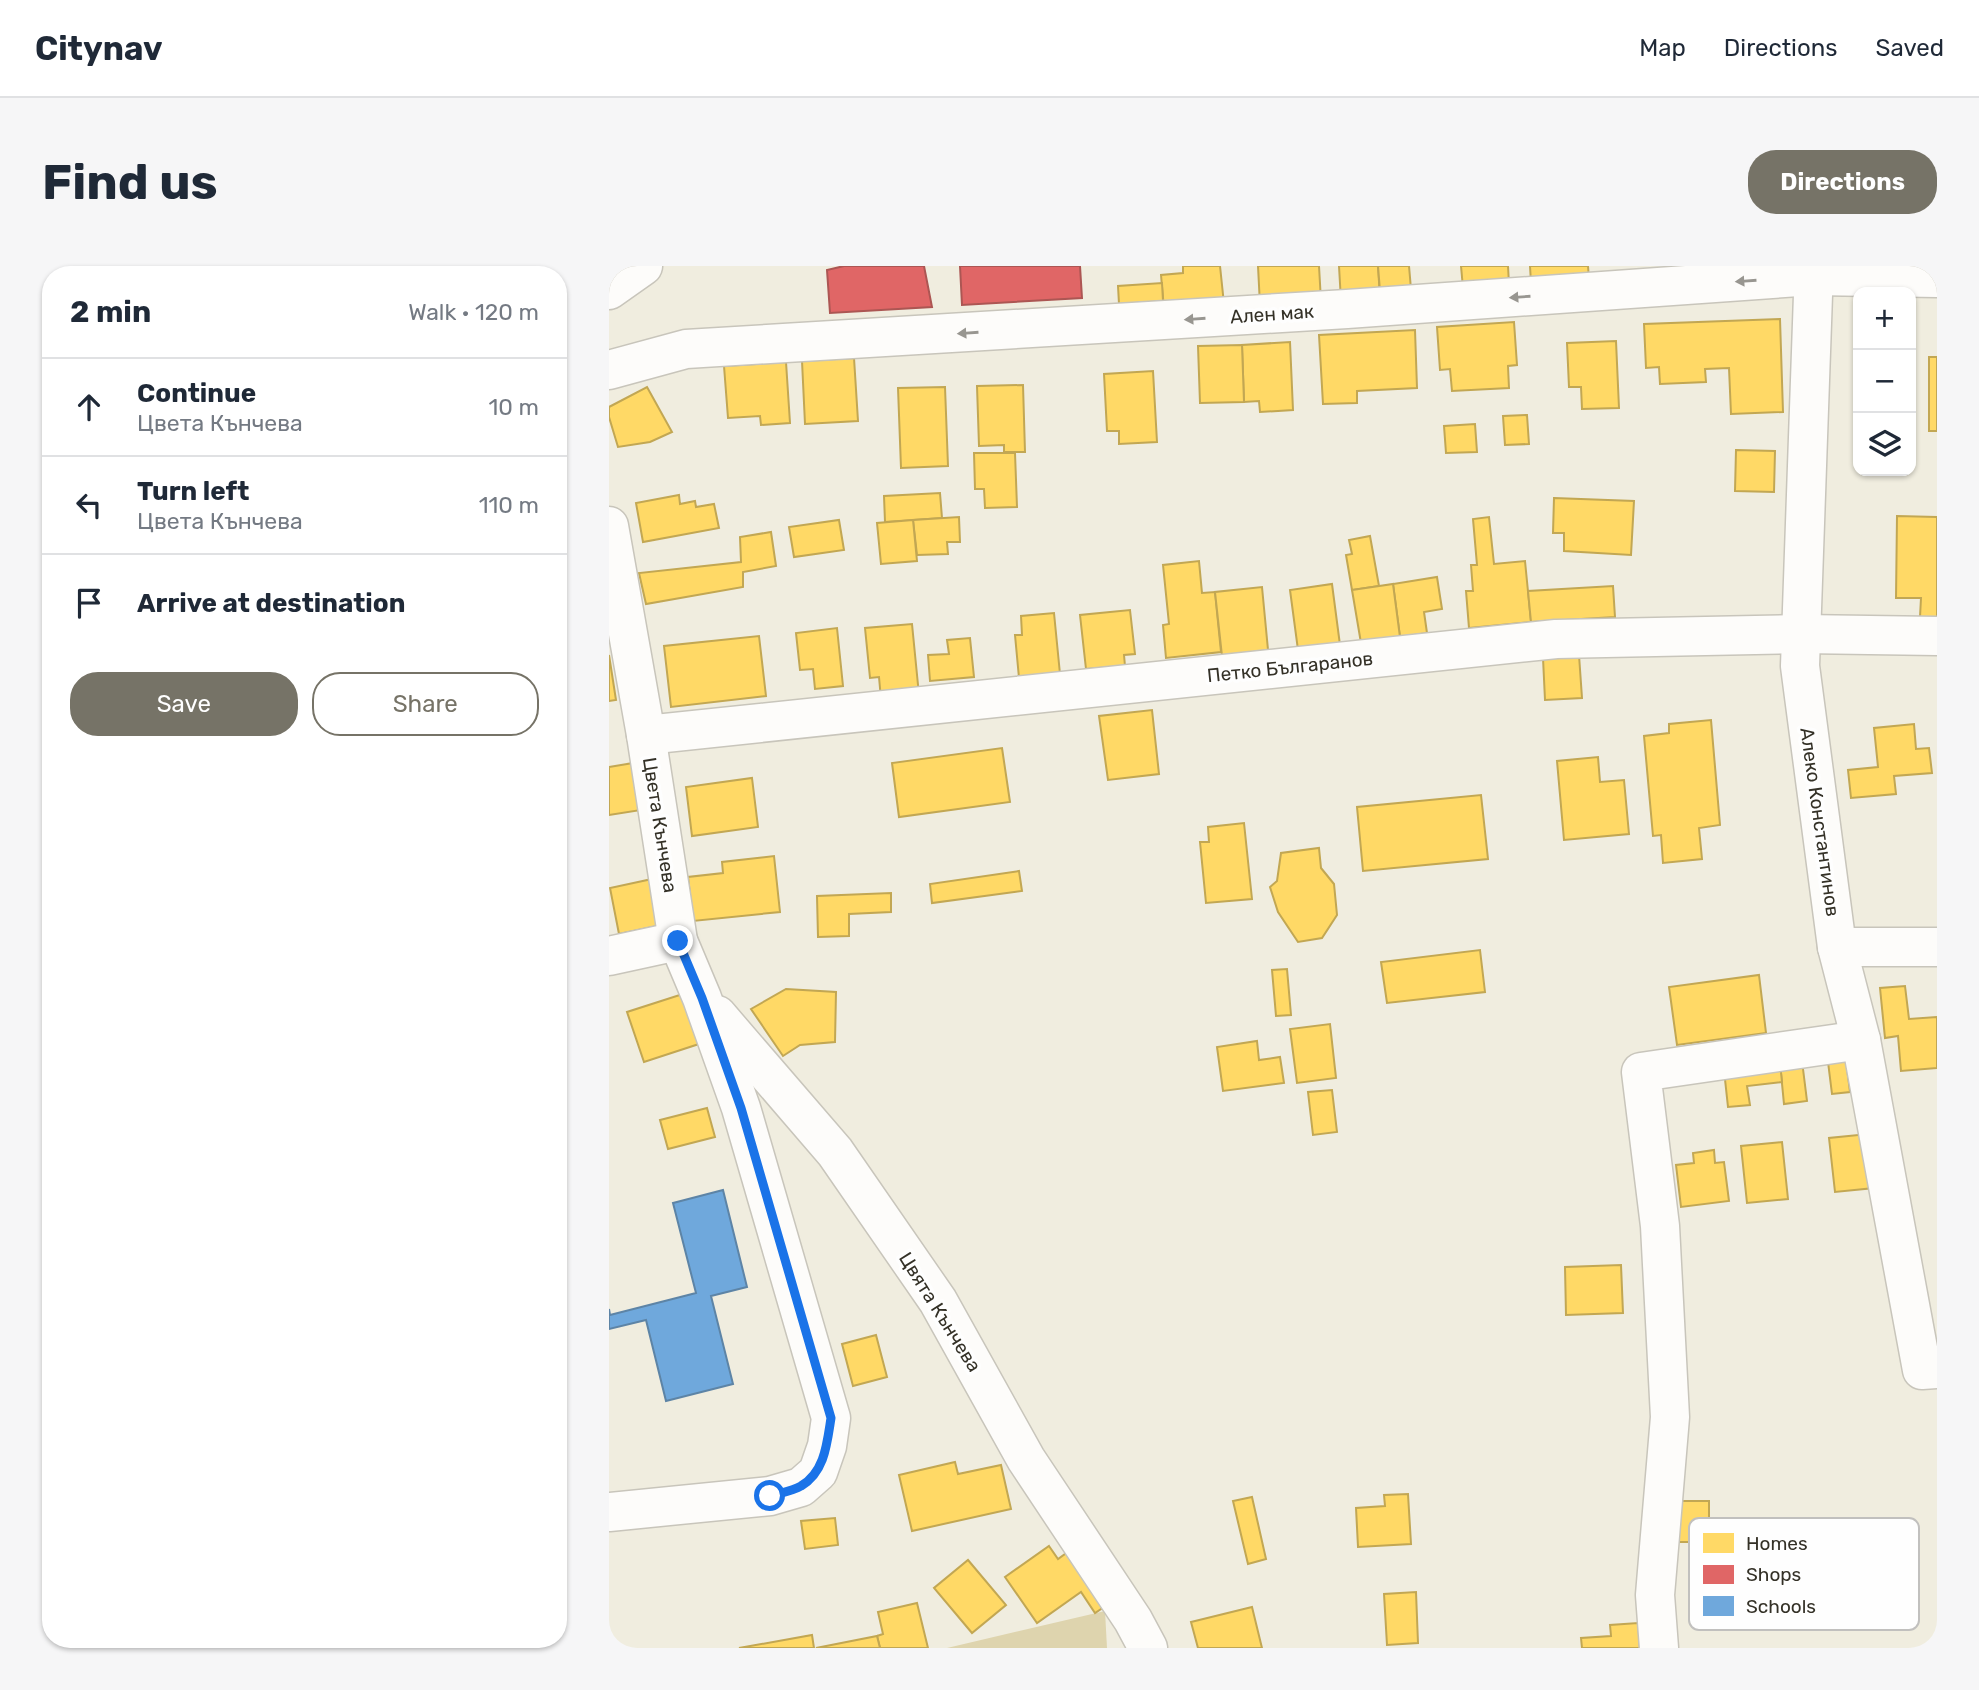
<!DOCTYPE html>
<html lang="en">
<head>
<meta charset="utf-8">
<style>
  :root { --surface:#fff; --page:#f6f6f7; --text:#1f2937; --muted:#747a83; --line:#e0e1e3; --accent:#767367 }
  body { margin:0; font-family:Rubik,sans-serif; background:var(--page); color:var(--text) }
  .controls { position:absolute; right:21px; top:21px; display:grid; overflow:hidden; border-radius:14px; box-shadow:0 2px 5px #0004 }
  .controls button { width:63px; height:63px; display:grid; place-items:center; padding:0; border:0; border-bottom:2px solid var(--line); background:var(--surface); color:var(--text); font:35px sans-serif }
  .stop { position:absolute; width:21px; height:21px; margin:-16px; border:5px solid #1a73e8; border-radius:50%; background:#fff }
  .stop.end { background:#1a73e8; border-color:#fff; box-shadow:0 2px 7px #0008 }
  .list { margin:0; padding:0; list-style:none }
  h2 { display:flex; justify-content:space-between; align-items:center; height:91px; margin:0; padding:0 28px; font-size:30px }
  h2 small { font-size:23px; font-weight:400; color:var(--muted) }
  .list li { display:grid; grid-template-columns:46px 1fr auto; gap:21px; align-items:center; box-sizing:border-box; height:98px; padding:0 28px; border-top:2px solid var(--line) }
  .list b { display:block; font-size:26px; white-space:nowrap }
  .list p { margin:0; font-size:23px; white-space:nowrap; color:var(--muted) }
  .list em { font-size:23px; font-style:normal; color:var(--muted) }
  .actions { display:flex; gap:14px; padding:21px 28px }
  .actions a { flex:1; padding:16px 0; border:2px solid var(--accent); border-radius:28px; text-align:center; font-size:24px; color:var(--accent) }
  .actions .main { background:var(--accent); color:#fff }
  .icon { flex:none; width:38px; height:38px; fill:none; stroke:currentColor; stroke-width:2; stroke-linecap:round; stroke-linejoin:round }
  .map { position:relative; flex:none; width:1328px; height:1382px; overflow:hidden; border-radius:28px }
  header { display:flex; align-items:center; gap:42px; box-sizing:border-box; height:98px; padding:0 35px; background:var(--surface); border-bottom:2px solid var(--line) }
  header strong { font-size:33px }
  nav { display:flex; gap:38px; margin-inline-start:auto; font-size:24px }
  .intro { display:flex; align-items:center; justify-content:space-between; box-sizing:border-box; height:168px; padding:0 42px }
  h1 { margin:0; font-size:49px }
  .button { padding:18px 32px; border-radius:28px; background:var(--accent); color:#fff; font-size:24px; font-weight:700 }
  main { display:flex; gap:42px; padding:0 42px }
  aside { flex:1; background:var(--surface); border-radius:28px; box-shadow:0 2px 5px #0004 }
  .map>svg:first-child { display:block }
</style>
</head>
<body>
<header>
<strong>Citynav</strong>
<nav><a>Map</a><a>Directions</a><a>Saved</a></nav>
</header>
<div class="intro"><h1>Find us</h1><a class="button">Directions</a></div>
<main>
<aside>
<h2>2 min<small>Walk · 120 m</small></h2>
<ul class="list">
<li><svg class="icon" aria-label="ahead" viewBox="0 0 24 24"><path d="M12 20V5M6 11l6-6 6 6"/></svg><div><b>Continue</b><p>Цвета Кънчева</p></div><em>10 m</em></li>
<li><svg class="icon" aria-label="left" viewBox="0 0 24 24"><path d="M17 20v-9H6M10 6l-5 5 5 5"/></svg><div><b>Turn left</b><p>Цвета Кънчева</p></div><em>110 m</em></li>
<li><svg class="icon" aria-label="arrive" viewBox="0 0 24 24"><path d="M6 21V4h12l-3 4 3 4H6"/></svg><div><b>Arrive at destination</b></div></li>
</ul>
<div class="actions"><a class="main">Save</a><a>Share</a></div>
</aside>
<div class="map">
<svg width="1328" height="1382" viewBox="0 0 1328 1382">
  <rect width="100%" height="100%" fill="#f0eddf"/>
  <path fill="#ded4ae" d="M496,1345L498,1382H338Z"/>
  <g fill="#ffd966" stroke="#c2a753" stroke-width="2">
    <path d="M574,0H611L615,38L555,43L552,9L574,7Z"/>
    <path d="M649,0H710L712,35L651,39Z"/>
    <path d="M730,0H769L771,32L732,35Z"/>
    <path d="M769,0H800L802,23L771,25Z"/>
    <path d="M852,0H899L900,18L854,22Z"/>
    <path d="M921,0H979L980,13L922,17Z"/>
    <path d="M553,17L554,35L510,38L509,20Z"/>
    <path d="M1171,53L1174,146L1122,148L1120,102L1096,103L1097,116L1051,118L1050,101L1037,102L1035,58Z"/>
    <path d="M905,56L908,99L899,100L900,122L843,125L841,103L831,104L828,61Z"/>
    <path d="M806,64L808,122L748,125V137L714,138L710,69Z"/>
    <path d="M1007,75L1010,142L973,143L972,121H960L958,77Z"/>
    <path d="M681,76L684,144L651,146L650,135L635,136L633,79Z"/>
    <path d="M633,79L635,136L591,137L589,80Z"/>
    <rect x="1320" y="91" width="8" height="74"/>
    <path d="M245,92L249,155L196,158L193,95Z"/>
    <path d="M177,96L181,157L152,159L151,150L119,152L115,100Z"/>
    <path d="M544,105L548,176L510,178V165H498L495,108Z"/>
    <path d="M414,119L416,186H395V179L370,180L368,120Z"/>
    <path d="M38,121L63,166L41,176L9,181L0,151V141Z"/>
    <path d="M336,121L339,200L292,202L289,122Z"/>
    <path d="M918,149L920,178L896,179L894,150Z"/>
    <path d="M866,158L868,186L837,187L835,160Z"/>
    <path d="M1127,184L1166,185L1165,226L1126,225Z"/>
    <path d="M365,187H406L408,241L376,242L375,223H366Z"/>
    <path d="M331,227L333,252L276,256L275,230Z"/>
    <path d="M70,229L71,238L86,235L87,241L105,238L110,262L34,276L27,237Z"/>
    <path d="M945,232L1025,235L1022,289L955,285V267H944Z"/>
    <path d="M1288,250L1328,251V351H1311L1312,332H1287Z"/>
    <path d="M350,251L351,276H338L339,288L308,289L304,254Z"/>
    <path d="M880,251L885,298L916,295L922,356L860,362L857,325H864L862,299H868L864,253Z"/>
    <path d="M230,254L235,284L185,291L180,261Z"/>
    <path d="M304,254L308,295L272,298L268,257Z"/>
    <path d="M162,266L167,300L134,306V321L37,338L30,307L132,296L131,271Z"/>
    <path d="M761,270L770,320L743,324L737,289L743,288L740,274Z"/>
    <path d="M590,295L593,327L606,326L612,386L557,392L554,359L560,358L554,299Z"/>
    <path d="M828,311L833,343L815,346L818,367L791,371L784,318Z"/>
    <path d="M723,318L731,379L689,384L681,324Z"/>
    <path d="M784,318L791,371L752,377L743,324Z"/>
    <path d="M1004,320L1006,351L922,356L919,325Z"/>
    <path d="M653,321L659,384L613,390L606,326Z"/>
    <path d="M521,344L526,388L515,389L516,400L477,403L471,349Z"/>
    <path d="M445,347L451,408L410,412L406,369H413L412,350Z"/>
    <path d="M303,358L310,429L272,433L270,411L261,412L256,362Z"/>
    <path d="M228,362L234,420L206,423L204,403L191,404L187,367Z"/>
    <path d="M150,370L157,430L62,441L55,380Z"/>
    <path d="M361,372L365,411L321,415L319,389L340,388L338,374Z"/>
    <path d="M0,389L7,434L0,435Z"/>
    <path d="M970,389L973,432L936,434L934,392Z"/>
    <path d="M543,444L550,508L499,514L490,450Z"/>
    <path d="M1102,454L1111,559L1090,562L1093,593L1054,597L1052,569L1044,570L1035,470L1060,467V458Z"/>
    <path d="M1305,458L1307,483L1320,482L1323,507L1285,510L1287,528L1242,532L1239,504L1269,501L1265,462Z"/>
    <path d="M393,482L401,536L290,551L283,497Z"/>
    <path d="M989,491L991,516L1015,514L1020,568L955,574L948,495Z"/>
    <path d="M24,497L32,544L0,549V501Z"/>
    <path d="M143,512L149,561L83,570L77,521Z"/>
    <path d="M872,529L879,593L754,605L748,541Z"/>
    <path d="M635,557L643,633L597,637L591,576H600L599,561Z"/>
    <path d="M710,582L712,602L725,618L728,649L713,672L689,676L669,646L661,621L668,615L672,587Z"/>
    <path d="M165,590L171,646L84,655L79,611L114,607L113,596Z"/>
    <path d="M410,605L413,625L323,637L321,618Z"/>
    <path d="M43,613L53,659L10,668L1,622Z"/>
    <path d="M282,627V646L240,648V670L209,671L208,630Z"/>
    <path d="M871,684L876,726L778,737L772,696Z"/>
    <path d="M678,703L682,749L667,750L663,704Z"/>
    <path d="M1150,709L1157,767L1068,779L1060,721Z"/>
    <path d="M1296,720L1300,753L1328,751V802L1292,805L1289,770L1276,772L1271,722Z"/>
    <path d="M177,723L227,726L226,776L191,779L174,790L142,743Z"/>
    <path d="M80,726L96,776L35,796L18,746Z"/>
    <path d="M721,758L727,812L688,817L681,763Z"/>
    <path d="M648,775L650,794L671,791L675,817L614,825L608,781Z"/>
    <path d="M1237,794L1241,826L1223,828L1219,796Z"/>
    <path d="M1193,795L1198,835L1175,838L1171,797Z"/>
    <path d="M1171,797L1173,816L1138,820L1141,839L1119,841L1115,804Z"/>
    <path d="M723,824L728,866L704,869L699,826Z"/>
    <path d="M98,842L106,871L59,883L51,854Z"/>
    <path d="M1259,868L1265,922L1226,926L1220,872Z"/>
    <path d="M1173,876L1179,933L1138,937L1132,880Z"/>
    <path d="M1105,884L1106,897L1115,896L1120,935L1072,941L1067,899L1085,897L1084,887Z"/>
    <path d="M1012,999L1014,1047L957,1049L956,1001Z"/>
    <path d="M267,1069L278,1111L244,1120L233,1078Z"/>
    <path d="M346,1196L349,1208L392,1199L402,1243L303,1265L290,1209Z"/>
    <path d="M799,1228L802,1278L749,1281L747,1242L776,1240L775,1229Z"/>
    <path d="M643,1231L657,1293L639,1298L624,1235Z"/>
    <rect x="1069" y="1235" width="31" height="41"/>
    <path d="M226,1252L229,1279L196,1283L192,1255Z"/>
    <path d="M440,1280L449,1293L463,1283L501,1337L486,1347L472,1326L428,1357L396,1311Z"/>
    <path d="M359,1294L397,1339L363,1367L325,1322Z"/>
    <path d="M807,1326L809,1377L778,1379L775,1328Z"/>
    <path d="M308,1337L319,1382H271L268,1370L274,1368L269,1346Z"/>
    <path d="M643,1341L653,1382H589L582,1356Z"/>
    <path d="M1029,1357L1031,1382H973L972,1372L1002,1370L1001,1359Z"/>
    <path d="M203,1369L205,1382H130Z"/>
    <path d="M268,1370L271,1382H207Z"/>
  </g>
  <g fill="#e06666" stroke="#ac5653" stroke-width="2">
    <path d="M235,0H315L323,41L221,47L218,4Z"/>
    <path d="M351,0H471L473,32L353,39Z"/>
  </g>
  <path fill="#6fa8dc" stroke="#5d84a6" stroke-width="2" d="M114,924L138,1021L102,1030L124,1118L57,1135L37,1054L0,1063V1043L1,1049L87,1027L64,937Z"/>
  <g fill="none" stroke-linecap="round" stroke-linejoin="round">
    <g stroke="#c8c5bb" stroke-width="41">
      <g id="minor">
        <path d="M1205,0L1191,400L1228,681L1252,774L1313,1104L1328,1103"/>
        <path d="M0,24L34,0"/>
        <path d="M0,104L77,83L738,43L1204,10L1328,12"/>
        <path d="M0,260L37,469L69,675L93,732L132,842L222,1152L218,1180L209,1206L192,1221L161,1230L0,1246"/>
        <path d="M37,469L947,373L1193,368L1328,370"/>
        <path d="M1228,681H1328"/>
        <path d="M0,690L69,675"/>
        <path d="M108,749L226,886L329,1035L417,1193L524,1354L539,1382"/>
        <path d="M1050,1382L1046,1329L1061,1151L1051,960L1032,806L1252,774"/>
      </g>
    </g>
    <use href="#minor" stroke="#fdfcfa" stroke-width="38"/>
  </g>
  <defs><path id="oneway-solid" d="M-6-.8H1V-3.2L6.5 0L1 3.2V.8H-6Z" transform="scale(1.75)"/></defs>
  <g fill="#989690">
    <use href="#oneway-solid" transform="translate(1137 15) rotate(176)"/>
    <use href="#oneway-solid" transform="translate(911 31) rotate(176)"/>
    <use href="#oneway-solid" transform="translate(586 53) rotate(176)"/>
    <use href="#oneway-solid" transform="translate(359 67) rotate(176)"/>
  </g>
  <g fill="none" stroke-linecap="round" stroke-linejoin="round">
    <path stroke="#1a73e8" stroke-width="9" d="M69,675L93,732L132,842L222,1152C218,1177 216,1206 192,1220C184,1225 171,1227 161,1230"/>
  </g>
  <g text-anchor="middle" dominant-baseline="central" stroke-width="7" stroke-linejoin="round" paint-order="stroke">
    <g font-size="19" fill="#343127" stroke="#fefefe">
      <text transform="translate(663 48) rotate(-4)">Ален мак</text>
      <text transform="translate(681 401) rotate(-6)">Петко Българанов</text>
      <text transform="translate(1211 556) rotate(82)">Алеко Константинов</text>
      <text transform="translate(51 559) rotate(81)">Цвета Кънчева</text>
      <text transform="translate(331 1046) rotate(58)">Цвята Кънчева</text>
    </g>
  </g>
  <rect x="1080" y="1252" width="230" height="112" rx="10" fill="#fefefe" stroke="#c1c0be" stroke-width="2"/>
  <rect x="1094" y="1267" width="31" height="20" fill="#ffd966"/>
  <rect x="1094" y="1299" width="31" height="19" fill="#e06666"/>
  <rect x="1094" y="1330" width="31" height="20" fill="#6fa8dc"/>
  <g font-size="19" fill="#343127">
    <text x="1137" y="1284">Homes</text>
    <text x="1137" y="1315">Shops</text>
    <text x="1137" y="1347">Schools</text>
  </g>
</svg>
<div class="controls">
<button>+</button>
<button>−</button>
<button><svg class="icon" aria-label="layers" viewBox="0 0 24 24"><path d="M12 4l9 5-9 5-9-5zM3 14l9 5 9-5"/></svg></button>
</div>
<div class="stop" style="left:161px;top:1230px"></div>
<div class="stop end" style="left:69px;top:675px"></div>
</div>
</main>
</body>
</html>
